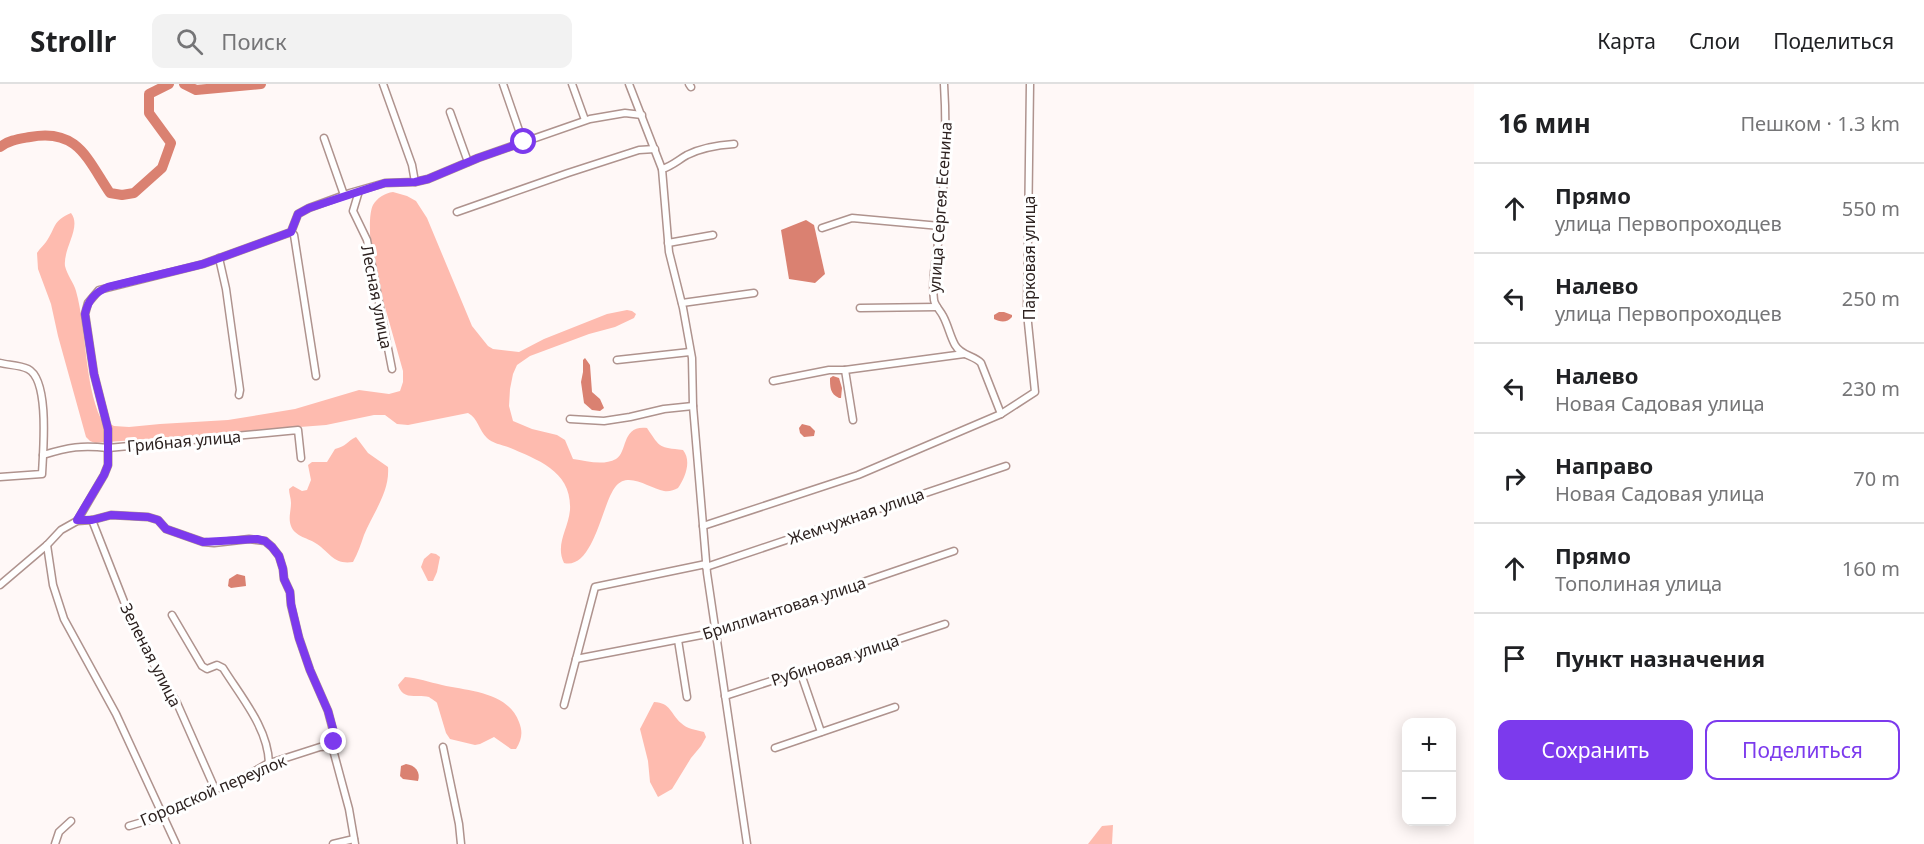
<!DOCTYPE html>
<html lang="ru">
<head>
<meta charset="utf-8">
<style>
  :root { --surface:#fff; --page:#f2f2f2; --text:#202124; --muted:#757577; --line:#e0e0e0; --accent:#7c3aed }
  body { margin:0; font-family:"Noto Sans",sans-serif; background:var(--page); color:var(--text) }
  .controls { position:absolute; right:18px; bottom:18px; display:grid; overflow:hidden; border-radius:12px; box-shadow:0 3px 15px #0003 }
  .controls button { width:54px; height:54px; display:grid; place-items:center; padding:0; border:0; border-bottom:2px solid var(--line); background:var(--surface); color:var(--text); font:30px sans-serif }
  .stop { position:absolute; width:18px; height:18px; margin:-14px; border:4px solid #7c3aed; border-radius:50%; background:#fff }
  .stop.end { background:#7c3aed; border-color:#fff; box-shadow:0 2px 6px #0008 }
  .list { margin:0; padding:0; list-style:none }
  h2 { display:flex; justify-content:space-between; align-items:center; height:78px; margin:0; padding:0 24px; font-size:26px }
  h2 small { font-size:20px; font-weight:400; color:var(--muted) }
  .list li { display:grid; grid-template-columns:39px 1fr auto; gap:18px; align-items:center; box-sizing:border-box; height:90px; padding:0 24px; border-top:2px solid var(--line) }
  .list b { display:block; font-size:22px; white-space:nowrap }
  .list p { margin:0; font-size:20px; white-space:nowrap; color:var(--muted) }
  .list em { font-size:20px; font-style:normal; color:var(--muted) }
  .actions { display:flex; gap:12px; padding:18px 24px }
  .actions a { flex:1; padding:14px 0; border:2px solid var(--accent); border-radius:12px; text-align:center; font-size:21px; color:var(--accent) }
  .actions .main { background:var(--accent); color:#fff }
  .icon { flex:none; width:33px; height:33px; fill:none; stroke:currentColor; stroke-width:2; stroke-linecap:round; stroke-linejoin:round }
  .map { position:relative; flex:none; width:1474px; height:760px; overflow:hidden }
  header { display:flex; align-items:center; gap:36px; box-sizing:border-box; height:84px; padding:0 30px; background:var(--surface); border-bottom:2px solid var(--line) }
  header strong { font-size:28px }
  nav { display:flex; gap:33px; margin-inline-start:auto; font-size:21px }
  .search { width:420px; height:54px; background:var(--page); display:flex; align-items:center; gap:15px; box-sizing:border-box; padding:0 21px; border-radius:12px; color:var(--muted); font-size:22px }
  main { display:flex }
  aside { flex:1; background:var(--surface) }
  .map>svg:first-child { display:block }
</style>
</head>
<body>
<header>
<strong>Strollr</strong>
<div class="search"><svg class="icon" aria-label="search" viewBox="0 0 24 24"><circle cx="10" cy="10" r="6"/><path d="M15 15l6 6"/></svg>Поиск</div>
<nav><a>Карта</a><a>Слои</a><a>Поделиться</a></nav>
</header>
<main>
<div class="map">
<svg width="1474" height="760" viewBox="0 0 1474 760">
  <rect width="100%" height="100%" fill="#fff8f7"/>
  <g fill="#febbaf">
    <path d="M393,108L407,112L416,117L427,134L472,242L488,262L493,265L519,268L544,255L607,230L627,226L632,227L636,230L634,234L615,243L589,250L530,272L517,281L513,290L510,305L509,322L513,337L532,345L557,351L565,356L573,375C587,377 603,382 616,375C628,368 621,341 647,344C661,365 659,363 683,366C692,377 685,394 678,404C674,406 669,408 664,407C650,405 629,387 616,402C602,418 594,486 564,479C555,460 568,446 570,426C572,387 538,376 508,363C502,361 492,359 487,354C479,347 478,334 468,329L408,341L397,340L385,331H374L326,341L95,359L90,357L86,353L58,252L51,220L38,185L37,169C40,164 43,162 46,158C56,144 52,137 71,129C82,143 63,164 65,182C67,191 74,199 76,207C87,247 84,298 101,335L114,342L129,343L160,340L228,336L295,325L359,306L389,310L400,307L403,298V287L374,184C371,170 367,133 373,121C377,114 385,109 393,108Z"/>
    <path d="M356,353L368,369L388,383C390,408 373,429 364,451C361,460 358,469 353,478C334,481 330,469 317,460C309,454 295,453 291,442C288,434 291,427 291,419C291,414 289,410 289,405L293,402L302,407L307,406L311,396L308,381L312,378H327L335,365C347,362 346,358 356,353Z"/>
    <path d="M431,469L436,470L440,473L437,488L433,497H428L421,483L424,475Z"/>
    <path d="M405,593C418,594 429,598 442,601C469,607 508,608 519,638C523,648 522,655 516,665H511L494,653L480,660L475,661L450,655L446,649L437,619C437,618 430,614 429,613C417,610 403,617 398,601Z"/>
    <path d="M654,618C671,619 670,629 681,639C687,645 696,646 704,648L706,653L701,662L691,674L672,705L658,713L650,698L648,677L640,645Z"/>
    <path d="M1113,741L1112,760H1088L1102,742Z"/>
  </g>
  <g fill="#da8171">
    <path d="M806,136L814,141L825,190L815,199L789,195L781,146Z"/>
    <path d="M999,228H1004L1012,231V233C1007,239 1000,238 994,235V231Z"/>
    <path d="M585,274L590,281L592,308L600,315L604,324L600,327L592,326L584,319L581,298L583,288V276Z"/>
    <path d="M833,292L839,294L842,304L841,314H839C830,310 830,303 830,294Z"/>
    <path d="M802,340L810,342L815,347L814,352L804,353L800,349L799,344Z"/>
    <path d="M237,490L245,492L246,502L231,504L228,502L229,495Z"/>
    <path d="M406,680C415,681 421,688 418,697L403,695L400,692L401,682Z"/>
  </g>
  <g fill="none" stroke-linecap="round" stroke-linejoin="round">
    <g stroke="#da8171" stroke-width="10">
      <path d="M184,0L196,6L261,0"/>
      <path d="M0,63C9,56 19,55 30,53C78,44 87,75 110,109L122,111L134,109L162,84L171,59L149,29V10L169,0"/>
    </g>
    <g stroke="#af938e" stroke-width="9">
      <g id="street">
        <path d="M383,0L412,81L415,98"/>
        <path d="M503,0L523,58"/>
        <path d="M572,0L585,36"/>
        <path d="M629,0L662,85L669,168L683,224L692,274L693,322L707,489L747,760"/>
        <path d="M689,0L691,3"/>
        <path d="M944,0C947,47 945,95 940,143C938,166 931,192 934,216C935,222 940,226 943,232C948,241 950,252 955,261C961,272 974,271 981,279L1001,330"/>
        <path d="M450,28L468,78"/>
        <path d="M324,54L344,111"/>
        <path d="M662,85C672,82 678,76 687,71C701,64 719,61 734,60"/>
        <path d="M359,107L353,127L367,156L392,285"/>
        <path d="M457,128L568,89L639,66L655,65"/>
        <path d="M822,144L852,134L940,142"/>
        <path d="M291,148L294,151L316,292"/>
        <path d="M668,159L713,151"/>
        <path d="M219,174L226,205L240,306L239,311"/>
        <path d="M682,219L754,209"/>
        <path d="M860,224L937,223"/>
        <path d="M617,276L690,268"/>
        <path d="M0,279C8,281 20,281 28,285C50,296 43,368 42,390L0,393"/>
        <path d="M845,286L853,336"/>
        <path d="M773,297L829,286H845L964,270"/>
        <path d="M570,335L604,337L630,333L664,325L693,322"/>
        <path d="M43,371C69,363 82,361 108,364L298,346L301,374"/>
        <path d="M92,436L132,538L158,589L177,619L215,705"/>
        <path d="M77,437L104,391L108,381V345L94,290L85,230L88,219L99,206L203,180L291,148L298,130L309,124L350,109L385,99L415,98L428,95L478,74L590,35L625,29L642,31"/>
        <path d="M703,442L858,391L1001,330L1035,308L1027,229L1030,0"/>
        <path d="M47,461L53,501L64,535L116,630L176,760"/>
        <path d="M706,483L1006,382"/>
        <path d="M0,501L47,461L61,446L77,437L92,436L111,431L148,433L158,436L166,445L203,458L214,459L249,455L265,457L272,463L279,472L283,485L284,495L290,508L291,521L299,554L310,586L328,627L333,646L332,662L349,725L355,760"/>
        <path d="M172,531L202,582L207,585L217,581L223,584C241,613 268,644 269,679"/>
        <path d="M678,556L687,613"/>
        <path d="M576,575L717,548L954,467"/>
        <path d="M800,587L821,648"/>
        <path d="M725,612L945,540"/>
        <path d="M564,621L595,503L706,480"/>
        <path d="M443,663L459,740L461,760"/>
        <path d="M775,664L895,623"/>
        <path d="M129,742L163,732L193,714L241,695L267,680L320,663L332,662"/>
        <path d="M55,760L59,748L71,737"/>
        <path d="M333,760L354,755"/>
      </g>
    </g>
    <use href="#street" stroke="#fff" stroke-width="6"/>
  </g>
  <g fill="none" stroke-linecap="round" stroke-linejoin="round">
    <path stroke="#7c3aed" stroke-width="8" d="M334,658L333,645L328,627L310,586L299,554L291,520L290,508L284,495L283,485L279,472L272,463L265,457L257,455L203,458L166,445L158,436L148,433L111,431L92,436H77L104,391L108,381V345L94,290L85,230C88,216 95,208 108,203L203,180L291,148L298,130L309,124L385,99L415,98L428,95L478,74L524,58"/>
  </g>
  <g text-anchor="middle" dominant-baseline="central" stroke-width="6" stroke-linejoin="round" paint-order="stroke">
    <g font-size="16" fill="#2c211f" stroke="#fff">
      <text transform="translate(940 123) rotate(-86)">улица Сергея Есенина</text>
      <text transform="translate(1029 174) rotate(-90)">Парковая улица</text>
      <text transform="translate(377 213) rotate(79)">Лесная улица</text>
      <text transform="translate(184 357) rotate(-5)">Грибная улица</text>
      <text transform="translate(856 432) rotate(-19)">Жемчужная улица</text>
      <text transform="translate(784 524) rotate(-18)">Бриллиантовая улица</text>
      <text transform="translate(151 571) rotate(63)">Зеленая улица</text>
      <text transform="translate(835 576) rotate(-18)">Рубиновая улица</text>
      <text transform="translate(213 706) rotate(-23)">Городской переулок</text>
    </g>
  </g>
</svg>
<div class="controls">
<button>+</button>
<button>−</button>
</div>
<div class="stop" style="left:524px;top:58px"></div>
<div class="stop end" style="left:334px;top:658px"></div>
</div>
<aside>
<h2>16 мин<small>Пешком · 1.3 km</small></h2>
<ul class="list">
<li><svg class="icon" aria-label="ahead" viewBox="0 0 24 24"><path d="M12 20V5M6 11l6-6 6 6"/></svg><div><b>Прямо</b><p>улица Первопроходцев</p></div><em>550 m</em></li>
<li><svg class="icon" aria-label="left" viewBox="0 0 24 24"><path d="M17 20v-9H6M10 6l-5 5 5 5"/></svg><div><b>Налево</b><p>улица Первопроходцев</p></div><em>250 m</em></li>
<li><svg class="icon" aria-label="left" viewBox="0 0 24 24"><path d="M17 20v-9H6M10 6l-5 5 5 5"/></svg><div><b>Налево</b><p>Новая Садовая улица</p></div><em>230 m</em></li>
<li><svg class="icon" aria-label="right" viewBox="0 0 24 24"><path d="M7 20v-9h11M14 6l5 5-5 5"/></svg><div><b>Направо</b><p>Новая Садовая улица</p></div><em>70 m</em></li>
<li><svg class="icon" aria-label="ahead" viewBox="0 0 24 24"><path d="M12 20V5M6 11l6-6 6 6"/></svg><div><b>Прямо</b><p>Тополиная улица</p></div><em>160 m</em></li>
<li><svg class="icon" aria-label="arrive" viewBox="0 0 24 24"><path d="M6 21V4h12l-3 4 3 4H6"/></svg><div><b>Пункт назначения</b></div></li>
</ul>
<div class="actions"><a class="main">Сохранить</a><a>Поделиться</a></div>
</aside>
</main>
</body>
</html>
